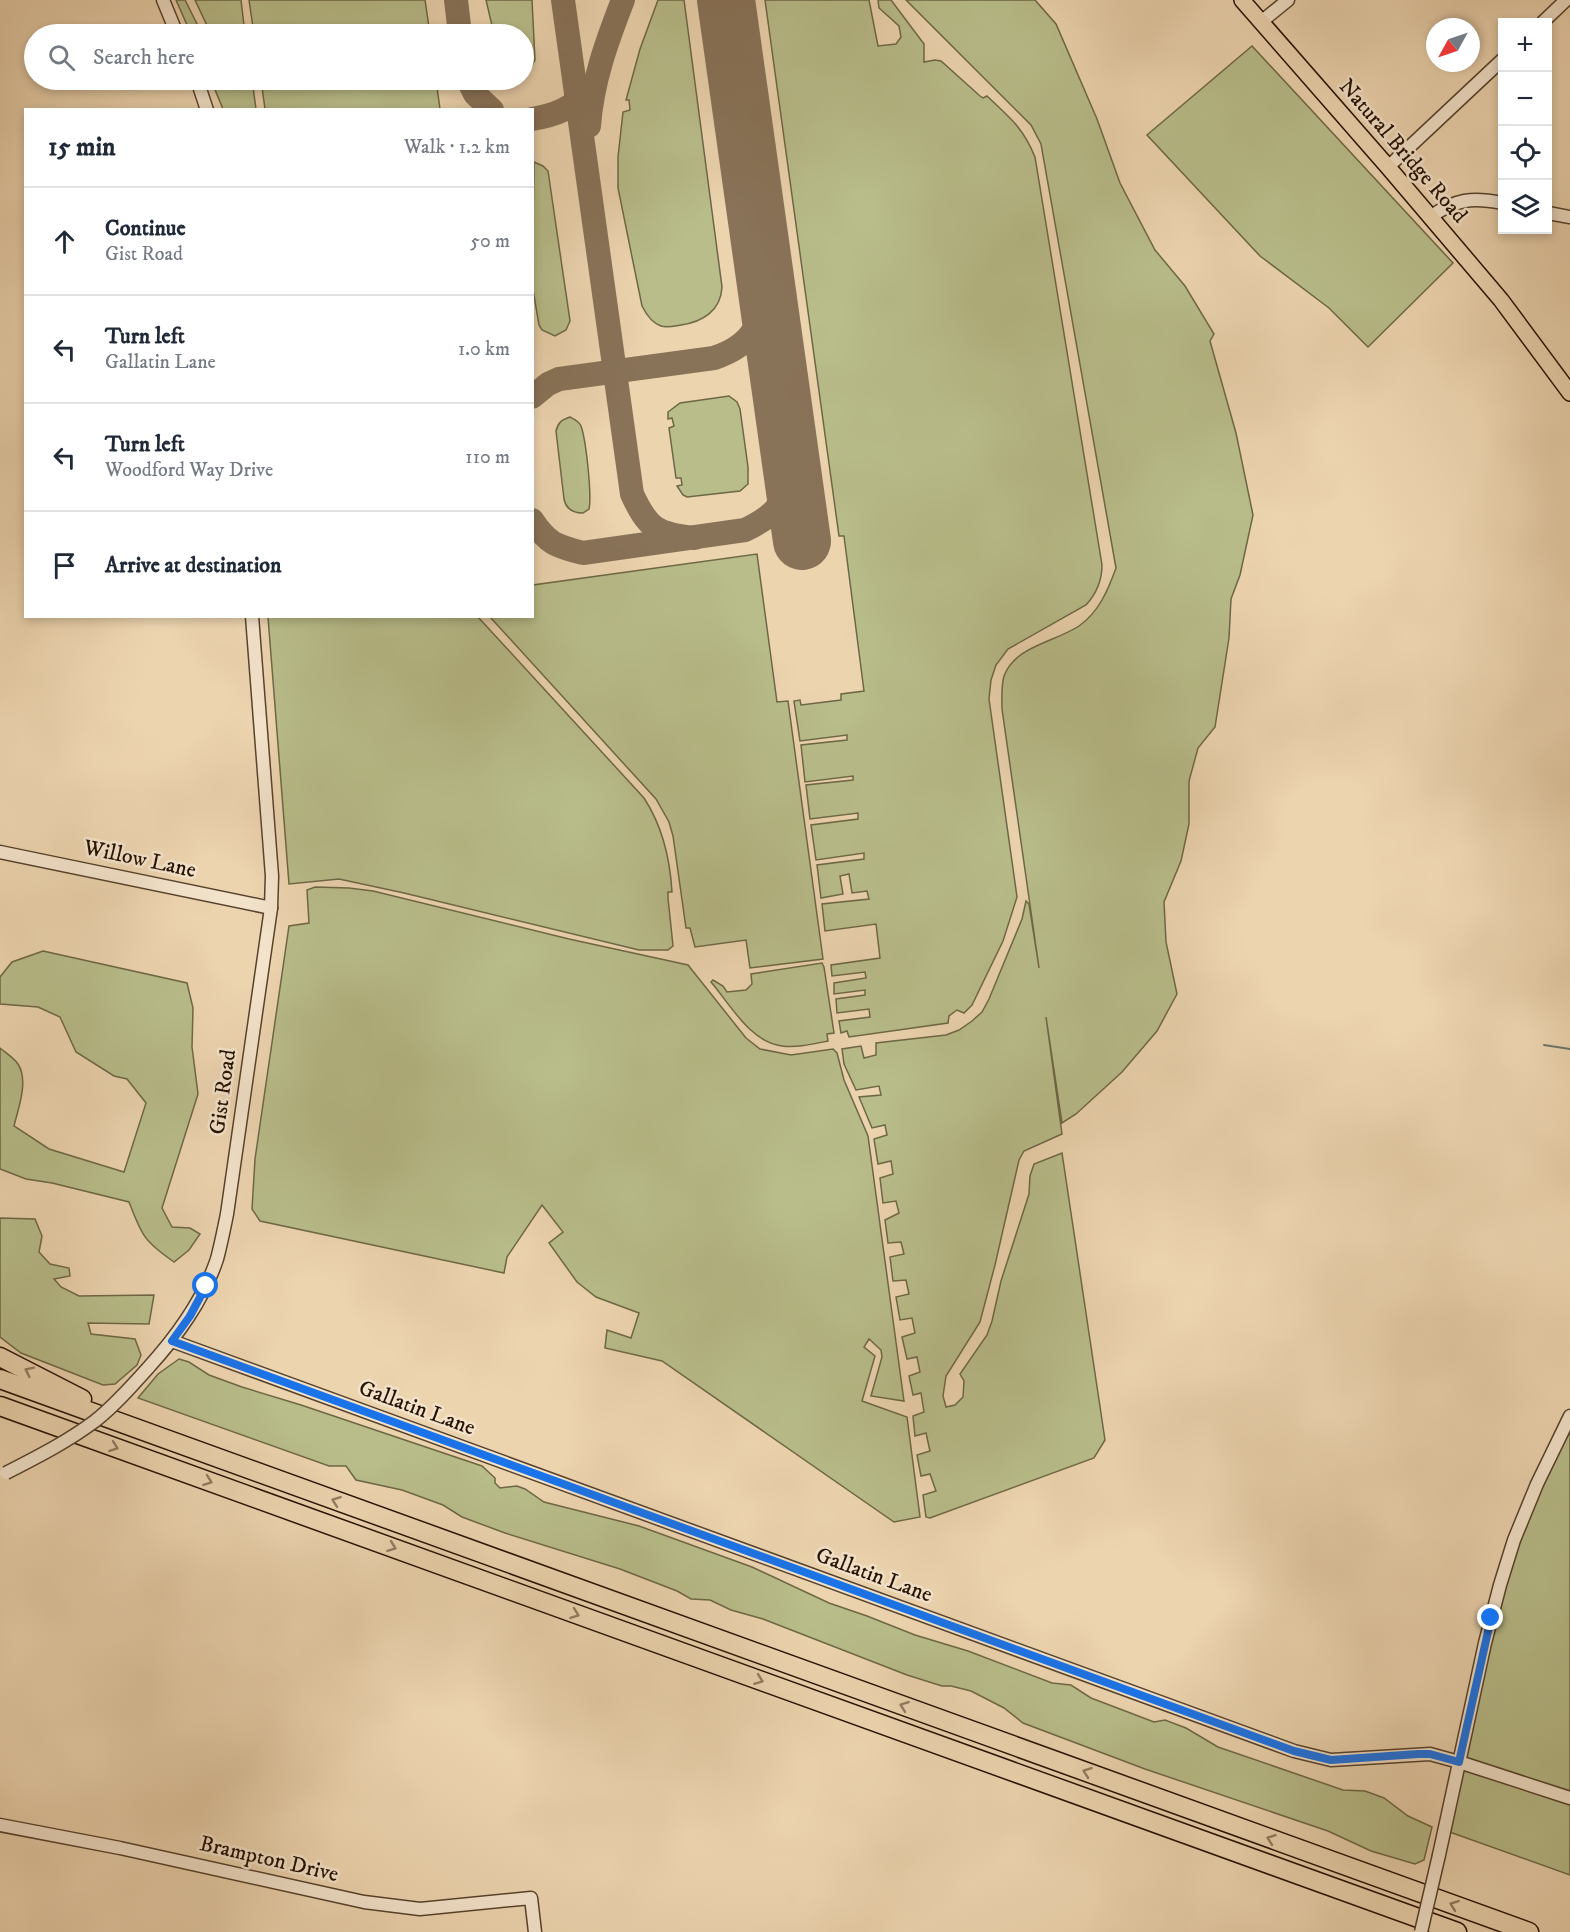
<!DOCTYPE html>
<html lang="en">
<head>
<meta charset="utf-8">
<style>
  :root { --surface:#fff; --page:#f2f2f3; --text:#1f2937; --muted:#747a83; --line:#e0e1e3 }
  body { margin:0; font-family:"IM FELL DW Pica",serif; background:var(--page); color:var(--text) }
  .controls { position:absolute; right:18px; top:18px; display:grid; overflow:hidden; border-radius:0px; box-shadow:0 3px 9px #0003 }
  .controls button { width:54px; height:54px; display:grid; place-items:center; padding:0; border:0; border-bottom:2px solid var(--line); background:var(--surface); color:var(--text); font:30px sans-serif }
  .compass { position:absolute; left:1426px; top:18px; width:54px; height:54px; border-radius:50%; background:var(--surface); box-shadow:0 3px 9px #0003; rotate:230deg }
  .stop { position:absolute; width:18px; height:18px; margin:-14px; border:4px solid #1a73e8; border-radius:50%; background:#fff }
  .stop.end { background:#1a73e8; border-color:#fff; box-shadow:0 2px 6px #0008 }
  .list { margin:0; padding:0; list-style:none }
  h2 { display:flex; justify-content:space-between; align-items:center; height:78px; margin:0; padding:0 24px; font-size:26px }
  h2 small { font-size:20px; font-weight:400; color:var(--muted) }
  .list li { display:grid; grid-template-columns:39px 1fr auto; gap:18px; align-items:center; box-sizing:border-box; height:108px; padding:0 24px; border-top:2px solid var(--line) }
  .list b { display:block; font-size:22px; white-space:nowrap }
  .list p { margin:0; font-size:20px; white-space:nowrap; color:var(--muted) }
  .list em { font-size:20px; font-style:normal; color:var(--muted) }
  .icon { flex:none; width:33px; height:33px; fill:none; stroke:currentColor; stroke-width:2; stroke-linecap:round; stroke-linejoin:round }
  .map { position:relative; flex:none; width:1570px; height:1932px; overflow:hidden }
  .search { position:absolute; background:var(--surface); box-shadow:0 3px 9px #0003; left:24px; top:24px; width:510px; height:66px; display:flex; align-items:center; gap:15px; box-sizing:border-box; padding:0 21px; border-radius:33px; color:var(--muted); font-size:22px }
  .panel { position:absolute; background:var(--surface); box-shadow:0 3px 9px #0003; left:24px; top:108px; width:510px; height:510px; border-radius:0px }
  .map>svg:first-child { display:block }
</style>
</head>
<body>
<div class="map">
<svg width="1570" height="1932" viewBox="0 0 1570 1932">
  <rect width="100%" height="100%" fill="#ecd4af"/>
  <filter id="stains"><feTurbulence type="fractalNoise" baseFrequency=".00333" numOctaves="4"/><feColorMatrix values="0 0 0 0 .2 0 0 0 0 .09 0 0 0 0 .02 0 0 0 .5 -.17"/></filter>
  <radialGradient id="worn" r=".72"><stop offset=".6" stop-color="#630" stop-opacity="0"/><stop offset="1" stop-color="#630" stop-opacity=".3"/></radialGradient>
  <g fill="#b8bd8a" stroke="#6e6745" stroke-width="1.5">
    <path d="M176,0H185L202,34H191Z"/>
    <path d="M195,0H241L245,34H211Z"/>
    <path d="M249,0H425L430,34H254Z"/>
    <path d="M486,0H532L535,60L530,69L524,74V34H494Z"/>
    <path d="M658,0H684L722,287C721,311 702,322 681,325C675,326 667,328 661,326C652,323 646,314 642,306L618,188V157L623,112L630,110L629,100H626L640,49Z"/>
    <path d="M765,0H869L878,46L896,44L901,37L899,26L879,8L878,0H891L924,44V62L935,60L941,61L980,96L983,98L987,96C1009,117 1023,127 1035,157L1102,565C1102,581 1097,593 1086,605L1008,649L996,665L991,680L989,699L1017,897L1003,941L972,1005L964,1013L957,1010L949,1016L948,1023L849,1037L847,1031L841,1033L839,1021L870,1017L869,1009L837,1013L836,999L865,995V990L834,994V983L866,978L865,972L832,976L831,965L880,958L876,924L825,931L822,904L869,899L867,891L852,893L849,874L840,876L843,894L821,898L817,865L864,859V853L816,860L811,825L858,819V813L810,819L806,785L853,780V776L805,782L801,745L847,740V735L800,741L794,701L800,700L801,705L841,700V694L864,691L844,536H839Z"/>
    <path d="M906,0H1035L1056,24L1097,119L1120,183L1155,250L1185,286L1214,334L1210,341L1236,433L1253,515L1240,575L1231,599L1229,638L1215,727L1198,748L1189,781V824L1181,861L1164,902L1166,942L1177,994L1157,1031L1122,1072L1076,1114L1062,1123L1046,1017L1062,1134L1024,1151L1019,1160L995,1265L980,1322L946,1376L943,1396L946,1407L955,1405L963,1397L964,1381L960,1374L987,1335L992,1321L1001,1281L1029,1194L1030,1176L1034,1164L1062,1153L1105,1440L1094,1458L930,1518L926,1517L923,1495L936,1491L930,1474L921,1476L917,1455L930,1451L926,1433L915,1436L913,1416L924,1412L921,1393L913,1395L909,1376L920,1372L917,1357L907,1359L902,1337L915,1333L912,1318L900,1320L896,1297L909,1294L906,1280L893,1281L890,1257L904,1254L901,1242L888,1243L885,1220L899,1213L896,1201L883,1203L880,1178L893,1174L891,1161L878,1164L874,1139L887,1135L885,1125L872,1128L859,1097L881,1095L879,1086L856,1090L844,1064L842,1049L861,1046L864,1058L876,1055V1043L946,1035L959,1030L972,1021L982,1012L989,999L1022,919L1026,901L1029,904L1039,968L1002,709C1002,699 1001,686 1004,676C1015,646 1055,642 1079,626C1099,612 1108,590 1116,568L1041,144L1031,125Z"/>
    <path d="M1252,46L1453,263L1368,347L1329,308L1260,256L1147,135Z"/>
    <path d="M211,80H252L256,109H223Z"/>
    <path d="M261,80H436L440,109H265Z"/>
    <path d="M534,162L543,166L548,171L570,321L566,330L555,336L542,330L539,325L532,284Z"/>
    <path d="M729,396L737,402L740,409L748,467V484L740,491L687,497L683,495L677,486L682,485L681,478H676L669,428L674,426L672,418L668,419V412L680,403Z"/>
    <path d="M570,417C574,419 579,421 581,426C586,440 592,495 589,509L583,513C573,513 566,509 564,499L556,431C558,423 561,420 570,417Z"/>
    <path d="M757,554L777,702L788,701L823,959L750,968L746,940L695,947L690,928H686L673,836L669,822L656,799L490,617L532,616L533,585Z"/>
    <path d="M268,617H478L644,798C663,827 670,858 672,892H668V898L673,946L668,950H639L404,893L339,879L289,884Z"/>
    <path d="M315,887L349,888L373,891L569,939L688,965L746,1038L760,1049L791,1055L833,1049L837,1053L844,1080L868,1136L904,1401L871,1396L882,1357L881,1350L869,1339L864,1347L875,1356L862,1401L907,1417L920,1517L894,1522L662,1361L605,1348L607,1330L631,1338L639,1313L596,1297L577,1282L549,1243L563,1232L542,1205L507,1257L504,1273L260,1221L252,1209L255,1159L289,926L309,923L307,890Z"/>
    <path d="M43,951L187,983L193,1008L192,1047L198,1094L162,1208L172,1227L190,1228L200,1234L189,1250L174,1262C144,1241 142,1236 129,1202L52,1183L26,1179L0,1169V1048C6,1053 14,1058 18,1064C29,1081 18,1109 14,1126L49,1149L124,1172L146,1103L127,1079L114,1076L76,1052L60,1017L38,1007L0,1004V977L12,962Z"/>
    <path d="M822,963L824,967L834,1033L827,1034L828,1041C813,1044 797,1048 782,1046C750,1042 730,1004 711,982L713,980L723,986L727,992L746,990L752,984L751,974Z"/>
    <path d="M0,1218L35,1219L42,1236L39,1252L50,1264L69,1268L70,1276L54,1279L61,1287L79,1296L154,1295L149,1324L88,1323L91,1334L135,1339L141,1355L137,1365L115,1384L103,1385L21,1353L0,1337Z"/>
    <path d="M179,1359L189,1362L209,1375L242,1387L301,1405L482,1466L495,1478V1483L500,1488L517,1486L525,1489L544,1502L639,1526L752,1567L829,1603L867,1616L915,1635L968,1651L1052,1683L1071,1685L1091,1698L1154,1722L1165,1720L1186,1728L1218,1747L1343,1790L1365,1791L1384,1798L1408,1816L1432,1827L1424,1860L1415,1864L1371,1851L1328,1831L1145,1769L1023,1723L1004,1708L971,1691L951,1686H942L907,1675L763,1619L731,1610L710,1600L691,1599L677,1591L620,1569L505,1533L462,1517L443,1505L402,1490L356,1480L346,1466H329L138,1398L158,1374Z"/>
    <path d="M1570,1416V1875L1444,1830L1500,1585Z"/>
  </g>
  <g fill="none" stroke-linecap="round" stroke-linejoin="round">
    <path stroke="#6c756c" stroke-width="2" d="M1544,1045L1570,1049"/>
    <g stroke="#887258" stroke-width="24">
      <path d="M456,0L460,34"/>
      <path d="M563,0L632,494C648,529 657,534 695,538"/>
      <path d="M468,80L475,94L492,110"/>
      <path d="M532,119C555,115 573,109 586,90"/>
      <path d="M589,126C592,82 607,41 623,0"/>
      <path d="M532,397L548,384L559,379L714,358C753,345 762,324 765,285"/>
      <path d="M532,520C548,544 556,546 583,553L745,530C778,514 783,505 791,470"/>
    </g>
    <path stroke="#887258" stroke-width="58" d="M726,0L802,541"/>
    <g stroke="#57422c" stroke-width="15">
      <g id="minor">
        <path d="M163,0L177,34"/>
        <path d="M1261,22L1288,0"/>
        <path d="M1543,22L1566,0"/>
        <path d="M197,80L207,110"/>
        <path d="M1388,167L1502,60"/>
        <path d="M1548,213L1570,217"/>
        <path d="M1430,217C1456,199 1472,197 1502,203"/>
        <path d="M0,852L271,908"/>
        <path d="M172,1341L1294,1751L1331,1760L1430,1754L1459,1762L1570,1798"/>
        <path d="M148,1368C177,1336 203,1301 217,1259C221,1244 224,1229 227,1214L271,908L272,876L252,616"/>
        <path d="M0,1825L120,1848L364,1902L420,1909L531,1898L535,1932"/>
        <path d="M1439,1855L1485,1643L1500,1585L1514,1540L1537,1484L1570,1416"/>
      </g>
    </g>
    <g stroke="#251100" stroke-width="18">
      <path id="major" d="M1242,0L1388,167L1501,300L1570,393"/>
    </g>
    <g stroke="#251100" stroke-width="21">
      <g id="highway">
        <path d="M0,1357L82,1399"/>
        <path d="M0,1379L1529,1932"/>
        <path d="M0,1406L1457,1932"/>
      </g>
    </g>
    <use href="#minor" stroke="#f3e3cb" stroke-width="12"/>
    <use href="#major" stroke="#ecd4af" stroke-width="15"/>
    <use href="#highway" stroke="#ecd4af" stroke-width="18"/>
    <g stroke="#57422c" stroke-width="15" stroke-linecap="butt">
      <g id="minor-bridge">
        <path d="M6,1473C37,1457 67,1442 95,1421C114,1406 131,1387 148,1368"/>
        <path d="M1421,1932L1439,1855"/>
      </g>
    </g>
    <use href="#minor-bridge" stroke="#f3e3cb" stroke-width="12"/>
  </g>
  <defs><path id="oneway-chevron" d="M-2-3.5L2.5 0L-2 3.5" fill="none" stroke-width="1.6" stroke-linecap="round" stroke-linejoin="round" transform="scale(1.5)"/></defs>
  <g stroke="#927c60">
    <use href="#oneway-chevron" transform="translate(29 1371) rotate(-154)"/>
    <use href="#oneway-chevron" transform="translate(114 1447) rotate(20)"/>
    <use href="#oneway-chevron" transform="translate(208 1481) rotate(20)"/>
    <use href="#oneway-chevron" transform="translate(336 1501) rotate(-160)"/>
    <use href="#oneway-chevron" transform="translate(392 1547) rotate(20)"/>
    <use href="#oneway-chevron" transform="translate(575 1614) rotate(20)"/>
    <use href="#oneway-chevron" transform="translate(759 1680) rotate(20)"/>
    <use href="#oneway-chevron" transform="translate(904 1706) rotate(-160)"/>
    <use href="#oneway-chevron" transform="translate(1087 1772) rotate(-160)"/>
    <use href="#oneway-chevron" transform="translate(1271 1839) rotate(-160)"/>
    <use href="#oneway-chevron" transform="translate(1454 1905) rotate(-160)"/>
  </g>
  <g fill="none" stroke-linecap="round" stroke-linejoin="round">
    <path stroke="#1a73e8" stroke-width="8" d="M206,1286L190,1316L172,1341L1294,1751L1331,1760L1418,1754H1430L1459,1762L1491,1618"/>
  </g>
  <g text-anchor="middle" dominant-baseline="central" stroke-width="5" stroke-linejoin="round" paint-order="stroke">
    <g font-size="22" fill="#251100" stroke="#f3e3cb">
      <text transform="translate(1403 151) rotate(49)">Natural Bridge Road</text>
      <text transform="translate(140 859) rotate(12)">Willow Lane</text>
      <text transform="translate(223 1092) rotate(-82)">Gist Road</text>
      <text transform="translate(417 1408) rotate(20)">Gallatin Lane</text>
      <text transform="translate(874 1575) rotate(20)">Gallatin Lane</text>
      <text transform="translate(269 1859) rotate(13)">Brampton Drive</text>
    </g>
  </g>
  <rect width="100%" height="100%" filter="url(#stains)"/>
  <rect width="100%" height="100%" fill="url(#worn)"/>
</svg>
<div class="controls">
<button>+</button>
<button>−</button>
<button><svg class="icon" aria-label="locate" viewBox="0 0 24 24"><circle cx="12" cy="12" r="6"/><path d="M12 2v4M12 18v4M2 12h4M18 12h4"/></svg></button>
<button><svg class="icon" aria-label="layers" viewBox="0 0 24 24"><path d="M12 4l9 5-9 5-9-5zM3 14l9 5 9-5"/></svg></button>
</div>
<svg class="compass" viewBox="-18 -18 36 36"><path d="M0-13l5 13h-10z" fill="#e53935"/><path d="M0 13l5-13h-10z" fill="#747a83"/></svg>
<div class="stop" style="left:206px;top:1286px"></div>
<div class="stop end" style="left:1491px;top:1618px"></div>
<div class="search"><svg class="icon" aria-label="search" viewBox="0 0 24 24"><circle cx="10" cy="10" r="6"/><path d="M15 15l6 6"/></svg>Search here</div>
<section class="panel">
<h2>15 min<small>Walk · 1.2 km</small></h2>
<ul class="list">
<li><svg class="icon" aria-label="ahead" viewBox="0 0 24 24"><path d="M12 20V5M6 11l6-6 6 6"/></svg><div><b>Continue</b><p>Gist Road</p></div><em>50 m</em></li>
<li><svg class="icon" aria-label="left" viewBox="0 0 24 24"><path d="M17 20v-9H6M10 6l-5 5 5 5"/></svg><div><b>Turn left</b><p>Gallatin Lane</p></div><em>1.0 km</em></li>
<li><svg class="icon" aria-label="left" viewBox="0 0 24 24"><path d="M17 20v-9H6M10 6l-5 5 5 5"/></svg><div><b>Turn left</b><p>Woodford Way Drive</p></div><em>110 m</em></li>
<li><svg class="icon" aria-label="arrive" viewBox="0 0 24 24"><path d="M6 21V4h12l-3 4 3 4H6"/></svg><div><b>Arrive at destination</b></div></li>
</ul>
</section>
</div>
</body>
</html>
